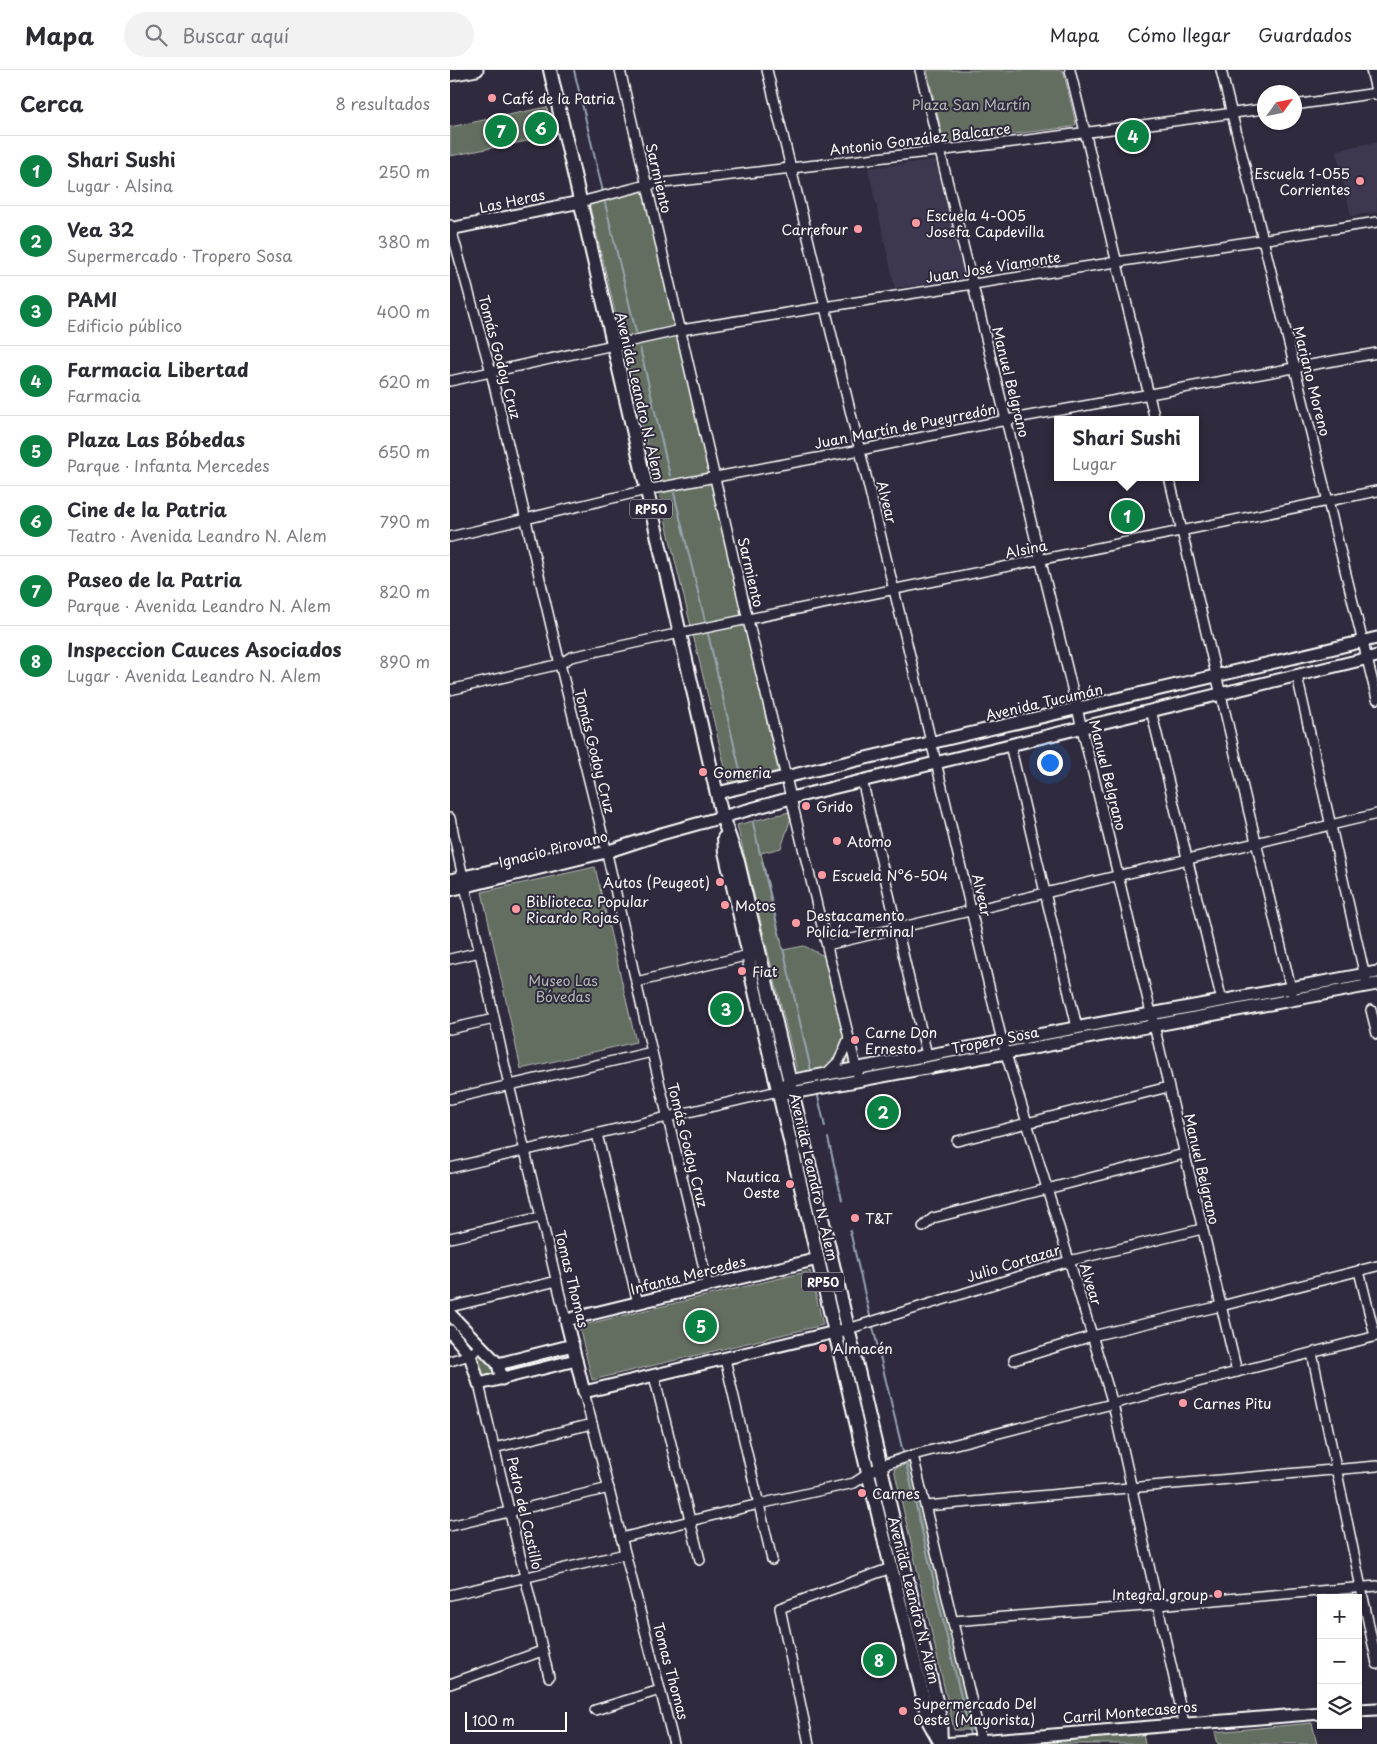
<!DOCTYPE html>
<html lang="es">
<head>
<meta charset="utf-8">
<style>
  :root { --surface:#fff; --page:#f2f2f3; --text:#2b2b33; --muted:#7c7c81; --line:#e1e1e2; --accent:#0b8043 }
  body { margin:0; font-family:"Playpen Sans",sans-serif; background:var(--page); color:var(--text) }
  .controls { position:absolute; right:15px; bottom:15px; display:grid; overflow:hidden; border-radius:0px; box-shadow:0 1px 4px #0004 }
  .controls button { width:45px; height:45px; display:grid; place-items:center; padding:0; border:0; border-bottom:1px solid var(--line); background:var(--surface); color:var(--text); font:25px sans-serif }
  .compass { position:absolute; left:807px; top:15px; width:45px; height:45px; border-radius:50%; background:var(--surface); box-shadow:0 1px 4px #0004; rotate:57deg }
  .scale { position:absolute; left:15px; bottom:12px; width:102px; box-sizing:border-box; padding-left:5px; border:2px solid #fff; border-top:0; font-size:14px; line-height:18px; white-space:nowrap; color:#fff; -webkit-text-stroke:4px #2f2a3d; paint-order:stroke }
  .you { position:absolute; left:599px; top:692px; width:18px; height:18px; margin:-12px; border:4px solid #fff; border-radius:50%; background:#1a73e8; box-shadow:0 0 0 8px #1a73e833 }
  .badge { display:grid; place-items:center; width:32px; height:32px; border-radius:50%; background:var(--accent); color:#fff; font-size:16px; font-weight:700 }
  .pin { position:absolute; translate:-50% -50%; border:2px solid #fff; box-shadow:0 1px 5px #0006 }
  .popup { position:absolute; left:604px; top:346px; width:145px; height:65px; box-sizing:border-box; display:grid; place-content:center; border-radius:0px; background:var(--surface); filter:drop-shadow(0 1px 4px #0005); font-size:16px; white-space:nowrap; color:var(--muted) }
  .popup b { font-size:19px; color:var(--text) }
  .popup::after { content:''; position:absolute; left:50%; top:100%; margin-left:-10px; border:10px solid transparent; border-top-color:var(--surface) }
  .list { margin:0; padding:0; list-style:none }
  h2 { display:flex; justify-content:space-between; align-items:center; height:65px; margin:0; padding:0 20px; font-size:21px }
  h2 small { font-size:16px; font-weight:400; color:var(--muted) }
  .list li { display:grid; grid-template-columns:32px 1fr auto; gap:15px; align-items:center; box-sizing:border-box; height:70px; padding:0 20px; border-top:1px solid var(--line) }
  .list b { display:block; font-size:19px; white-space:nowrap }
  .list p { margin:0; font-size:16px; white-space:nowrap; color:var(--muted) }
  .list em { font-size:16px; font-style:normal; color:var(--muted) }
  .icon { flex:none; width:28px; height:28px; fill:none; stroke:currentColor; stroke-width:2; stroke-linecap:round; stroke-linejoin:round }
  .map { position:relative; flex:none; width:927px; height:1674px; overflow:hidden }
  header { display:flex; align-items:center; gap:30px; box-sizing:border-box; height:70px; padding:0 25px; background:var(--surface); border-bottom:1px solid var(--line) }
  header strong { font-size:24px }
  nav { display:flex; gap:28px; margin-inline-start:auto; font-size:18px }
  .search { width:350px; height:45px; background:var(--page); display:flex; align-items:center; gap:12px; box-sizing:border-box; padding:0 18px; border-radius:28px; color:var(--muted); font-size:19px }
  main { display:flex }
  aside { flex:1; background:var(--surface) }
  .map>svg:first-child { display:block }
</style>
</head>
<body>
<header>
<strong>Mapa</strong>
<div class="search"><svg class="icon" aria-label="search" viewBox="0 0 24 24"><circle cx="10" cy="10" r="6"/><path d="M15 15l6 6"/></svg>Buscar aquí</div>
<nav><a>Mapa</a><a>Cómo llegar</a><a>Guardados</a></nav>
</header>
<main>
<aside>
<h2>Cerca<small>8 resultados</small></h2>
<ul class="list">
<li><span class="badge">1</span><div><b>Shari Sushi</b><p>Lugar · Alsina</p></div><em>250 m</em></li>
<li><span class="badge">2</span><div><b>Vea 32</b><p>Supermercado · Tropero Sosa</p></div><em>380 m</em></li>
<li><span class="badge">3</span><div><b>PAMI</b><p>Edificio público</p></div><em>400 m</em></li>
<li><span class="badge">4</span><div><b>Farmacia Libertad</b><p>Farmacia</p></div><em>620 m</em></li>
<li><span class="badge">5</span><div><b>Plaza Las Bóbedas</b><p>Parque · Infanta Mercedes</p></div><em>650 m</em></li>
<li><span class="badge">6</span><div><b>Cine de la Patria</b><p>Teatro · Avenida Leandro N. Alem</p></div><em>790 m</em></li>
<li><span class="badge">7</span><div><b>Paseo de la Patria</b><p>Parque · Avenida Leandro N. Alem</p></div><em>820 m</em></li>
<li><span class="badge">8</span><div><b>Inspeccion Cauces Asociados</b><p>Lugar · Avenida Leandro N. Alem</p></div><em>890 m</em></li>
</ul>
</aside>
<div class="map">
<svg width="927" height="1674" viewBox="0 0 927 1674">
  <rect width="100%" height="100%" fill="#2f2a3d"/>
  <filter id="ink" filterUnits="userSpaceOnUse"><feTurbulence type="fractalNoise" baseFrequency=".02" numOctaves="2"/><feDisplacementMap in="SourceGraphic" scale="10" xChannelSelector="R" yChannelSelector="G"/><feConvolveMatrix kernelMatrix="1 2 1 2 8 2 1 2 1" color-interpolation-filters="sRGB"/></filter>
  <g filter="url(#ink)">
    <g fill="#3c394f">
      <path d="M927,72V142L901,146L886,80Z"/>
      <path d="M485,90L516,209L445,218L418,98Z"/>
    </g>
    <g fill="#646d61" stroke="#b2b6b0">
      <path d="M477,0H613L626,54L622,57L496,72L493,68Z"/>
      <path d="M97,37L103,66L0,86V57Z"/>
      <path d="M193,119L328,701L279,714L139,133Z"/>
      <path d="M339,742L341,748L331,778L311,783L333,880L354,876L376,887L400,994L348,1005L287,755Z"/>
      <path d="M145,797L186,972L71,999L32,822Z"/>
      <path d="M360,1201L373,1255L142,1310L129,1256Z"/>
      <path d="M30,1283L41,1291L45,1302L42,1306L32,1307L26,1288Z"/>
      <path d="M111,1284L112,1287L57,1301L56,1298Z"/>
      <path d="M461,1392L527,1660H504L444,1399Z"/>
      <path d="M862,1653L867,1674H768L765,1662Z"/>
      <path d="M693,1663L695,1674H558Z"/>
    </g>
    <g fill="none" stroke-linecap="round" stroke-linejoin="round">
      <g stroke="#96a4af" stroke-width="2">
        <path d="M124,0L153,122"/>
        <path d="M155,133L186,262"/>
        <path d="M190,278L220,406"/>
        <path d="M224,423L256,555"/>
        <path d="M258,564L293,713"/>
        <path d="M303,753L310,784"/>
        <path d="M312,791L331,871"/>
        <path d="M333,878L361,1000"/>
        <path d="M367,1022L375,1057"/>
        <path d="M378,1068L392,1130"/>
        <path d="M400,1161L420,1246"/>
        <path d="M423,1257L453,1382"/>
        <path d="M456,1393L520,1665"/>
      </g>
      <g stroke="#fff" stroke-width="12">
        <g id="street">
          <path d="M170,0L298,550L408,1005"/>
          <path d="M317,0L486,692L552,971L663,1334L734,1653"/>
          <path d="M470,0L668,805L787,1302"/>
          <path d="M620,0L705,350"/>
          <path d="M771,0L927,629"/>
          <path d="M921,0L927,25"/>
          <path d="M844,35L927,23"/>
          <path d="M130,132L196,115L563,72L814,39"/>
          <path d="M0,155L41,302L110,594L155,775L202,982L258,1215"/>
          <path d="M0,311L231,260L374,237L927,152"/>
          <path d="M719,407L842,923"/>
          <path d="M0,467L196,420L410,380L556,350L927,283"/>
          <path d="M847,606L916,911"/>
          <path d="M0,620L110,594L121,587L230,563L927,421"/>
          <path d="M701,640L772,931"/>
          <path d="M560,675L627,957"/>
          <path d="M412,710L477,985"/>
          <path d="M0,748L59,1015L116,1250"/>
          <path d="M377,875L927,744"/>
          <path d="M0,889L30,882"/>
          <path d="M186,912L299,885"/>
          <path d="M921,940L927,964"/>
          <path d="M0,959L44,949"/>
          <path d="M376,1004L389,991L399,968"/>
          <path d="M0,1029L202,982"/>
          <path d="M147,1064L188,1233"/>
          <path d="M507,1071L718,1017"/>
          <path d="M0,1098L328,1021"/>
          <path d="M473,1157L483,1148L734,1084"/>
          <path d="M0,1168L91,1147"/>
          <path d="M909,1201L925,1266"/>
          <path d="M0,1237L107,1211"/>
          <path d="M398,1259L619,1191L752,1159"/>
          <path d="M862,1283L927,1594"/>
          <path d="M275,1289L322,1490"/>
          <path d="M564,1290L642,1266L771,1236L927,1196"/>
          <path d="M0,1291L20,1285L31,1276"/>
          <path d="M204,1306L250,1490"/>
          <path d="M29,1314L99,1607"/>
          <path d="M134,1322L224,1674"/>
          <path d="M44,1378L142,1354"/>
          <path d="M463,1385L531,1670"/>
          <path d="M476,1436L927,1396"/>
          <path d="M0,1456L159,1418"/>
          <path d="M171,1468L309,1434L404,1413L430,1396L463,1385L927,1266"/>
          <path d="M0,1525L175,1484"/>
          <path d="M503,1551L707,1535L927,1516"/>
          <path d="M0,1614L92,1581"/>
          <path d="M145,1640L210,1620"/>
          <path d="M359,1674L330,1538L441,1498"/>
        </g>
      </g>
      <g stroke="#fff" stroke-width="15">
        <g id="secondary">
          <path d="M0,5L27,0"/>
          <path d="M0,159L130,132"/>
          <path d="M267,723L927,568"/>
          <path d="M0,810L139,779"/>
          <path d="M0,820L156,782L211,764L341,728L927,586"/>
          <path d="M328,1021L339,1011L927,902"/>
          <path d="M335,1022L342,1023L927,914"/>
          <path d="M368,1189L116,1250L134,1322L398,1259"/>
          <path d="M0,1244L48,1294L52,1309"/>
          <path d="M0,1261L20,1285L29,1314L126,1290"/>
          <path d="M48,1294L123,1275"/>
          <path d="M908,1640L927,1639"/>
          <path d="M492,1674L871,1643"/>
        </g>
      </g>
      <g stroke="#fff" stroke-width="16">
        <g id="primary">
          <path d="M100,0L272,746L288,792L490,1648L491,1674"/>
          <path d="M274,768L275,782L299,885L300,900L418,1403L479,1652L489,1670"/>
        </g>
      </g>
      <use href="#street" stroke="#2f2a3d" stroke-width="9"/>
      <use href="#secondary" stroke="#2f2a3d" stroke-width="11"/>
      <use href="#primary" stroke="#2f2a3d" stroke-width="12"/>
    </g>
  </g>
  <g fill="#ff9aa2" stroke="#2f2a3d" stroke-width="2">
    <circle cx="42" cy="28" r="5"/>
    <circle cx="910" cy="111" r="5"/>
    <circle cx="466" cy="153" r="5"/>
    <circle cx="408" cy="159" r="5"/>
    <circle cx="253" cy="702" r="5"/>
    <circle cx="356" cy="736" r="5"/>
    <circle cx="387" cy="771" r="5"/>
    <circle cx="372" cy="805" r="5"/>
    <circle cx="270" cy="812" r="5"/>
    <circle cx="275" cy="835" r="5"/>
    <circle cx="66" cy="839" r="5"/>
    <circle cx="346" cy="853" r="5"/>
    <circle cx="292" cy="901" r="5"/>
    <circle cx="405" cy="970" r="5"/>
    <circle cx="340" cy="1114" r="5"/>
    <circle cx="405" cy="1148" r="5"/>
    <circle cx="373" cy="1278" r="5"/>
    <circle cx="733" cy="1333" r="5"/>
    <circle cx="412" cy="1423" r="5"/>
    <circle cx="768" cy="1524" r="5"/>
    <circle cx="453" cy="1641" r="5"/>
  </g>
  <g text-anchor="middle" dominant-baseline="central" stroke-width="4" stroke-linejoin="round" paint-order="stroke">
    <g fill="#2f2a3d" stroke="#c1bfc5" stroke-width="1">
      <rect x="180" y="429.5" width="42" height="19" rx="4"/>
      <rect x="352" y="1202.5" width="42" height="19" rx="4"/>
    </g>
    <g font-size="12" font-weight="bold" fill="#fff">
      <text x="201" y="439">RP50</text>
      <text x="373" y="1212">RP50</text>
    </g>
    <g font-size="14" fill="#fff" stroke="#2f2a3d" text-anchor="start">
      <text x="52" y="28">Café de la Patria</text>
      <text x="900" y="103" text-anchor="end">Escuela 1-055<tspan x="900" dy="16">Corrientes</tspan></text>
      <text x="476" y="145">Escuela 4-005<tspan x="476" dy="16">Josefa Capdevilla</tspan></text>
      <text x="398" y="159" text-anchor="end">Carrefour</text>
      <text x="263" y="702">Gomeria</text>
      <text x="366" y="736">Grido</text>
      <text x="397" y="771">Atomo</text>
      <text x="382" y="805">Escuela N°6-504</text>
      <text x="260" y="812" text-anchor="end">Autos (Peugeot)</text>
      <text x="76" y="831">Biblioteca Popular<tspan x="76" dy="16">Ricardo Rojas</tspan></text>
      <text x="285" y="835">Motos</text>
      <text x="356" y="845">Destacamento<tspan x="356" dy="16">Policía Terminal</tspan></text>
      <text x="302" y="901">Fiat</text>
      <text x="415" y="962">Carne Don<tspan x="415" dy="16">Ernesto</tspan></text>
      <text x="330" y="1106" text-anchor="end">Nautica<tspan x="330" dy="16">Oeste</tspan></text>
      <text x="415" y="1148">T&amp;T</text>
      <text x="383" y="1278">Almacén</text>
      <text x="743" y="1333">Carnes Pitu</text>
      <text x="422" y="1423">Carnes</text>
      <text x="758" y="1524" text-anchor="end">Integral group</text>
      <text x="463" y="1633">Supermercado Del<tspan x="463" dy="16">Oeste (Mayorista)</tspan></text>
    </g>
    <g font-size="14" fill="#b2b6b0" stroke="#2f2a3d">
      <text x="521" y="34">Plaza San Martín</text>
      <text x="113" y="910">Museo Las<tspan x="113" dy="16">Bóvedas</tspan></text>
    </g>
    <g font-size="14" fill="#fff" stroke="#2f2a3d">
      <text transform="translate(470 69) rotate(-7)">Antonio González Balcarce</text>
      <text transform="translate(209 108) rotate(77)">Sarmiento</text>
      <text transform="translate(62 131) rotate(-12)">Las Heras</text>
      <text transform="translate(543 197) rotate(-9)">Juan José Viamonte</text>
      <text transform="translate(50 287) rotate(75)">Tomás Godoy Cruz</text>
      <text transform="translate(862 311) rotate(76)">Mariano Moreno</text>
      <text transform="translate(561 312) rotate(76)">Manuel Belgrano</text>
      <text transform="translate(190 326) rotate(77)">Avenida Leandro N. Alem</text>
      <text transform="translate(455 356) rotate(-11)">Juan Martín de Pueyrredón</text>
      <text transform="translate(437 432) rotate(76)">Alvear</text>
      <text transform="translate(576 479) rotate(-11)">Alsina</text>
      <text transform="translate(301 502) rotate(77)">Sarmiento</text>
      <text transform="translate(594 632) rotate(-13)">Avenida Tucumán</text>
      <text transform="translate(145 681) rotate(76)">Tomás Godoy Cruz</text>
      <text transform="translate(658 705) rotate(76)">Manuel Belgrano</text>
      <text transform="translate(103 779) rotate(-14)">Ignacio Pirovano</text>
      <text transform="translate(532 825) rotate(77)">Alvear</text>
      <text transform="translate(545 970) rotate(-11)">Tropero Sosa</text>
      <text transform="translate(238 1075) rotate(76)">Tomás Godoy Cruz</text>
      <text transform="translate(752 1099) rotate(77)">Manuel Belgrano</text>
      <text transform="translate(364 1107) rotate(77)">Avenida Leandro N. Alem</text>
      <text transform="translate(563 1193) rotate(-17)">Julio Cortazar</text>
      <text transform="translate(238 1205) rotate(-14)">Infanta Mercedes</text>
      <text transform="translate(122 1209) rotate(76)">Tomas Thomas</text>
      <text transform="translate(641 1214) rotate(73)">Alvear</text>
      <text transform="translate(75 1443) rotate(77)">Pedro del Castillo</text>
      <text transform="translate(464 1530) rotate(76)">Avenida Leandro N. Alem</text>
      <text transform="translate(221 1601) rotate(75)">Tomas Thomas</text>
      <text transform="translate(680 1642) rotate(-5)">Carril Montecaseros</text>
    </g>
  </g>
</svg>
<div class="controls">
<button>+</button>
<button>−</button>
<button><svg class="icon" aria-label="layers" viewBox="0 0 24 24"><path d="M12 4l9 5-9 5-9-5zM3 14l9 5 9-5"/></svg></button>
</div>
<svg class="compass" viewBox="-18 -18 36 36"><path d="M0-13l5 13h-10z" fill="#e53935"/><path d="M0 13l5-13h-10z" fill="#7c7c81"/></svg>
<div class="scale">100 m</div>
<div class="you"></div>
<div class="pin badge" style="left:677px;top:446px">1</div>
<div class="popup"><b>Shari Sushi</b>Lugar</div>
<div class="pin badge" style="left:433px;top:1042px">2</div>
<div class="pin badge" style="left:276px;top:939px">3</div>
<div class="pin badge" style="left:683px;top:66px">4</div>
<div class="pin badge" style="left:251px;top:1256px">5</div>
<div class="pin badge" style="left:91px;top:58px">6</div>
<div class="pin badge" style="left:51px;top:61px">7</div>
<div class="pin badge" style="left:429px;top:1590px">8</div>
</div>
</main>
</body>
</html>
